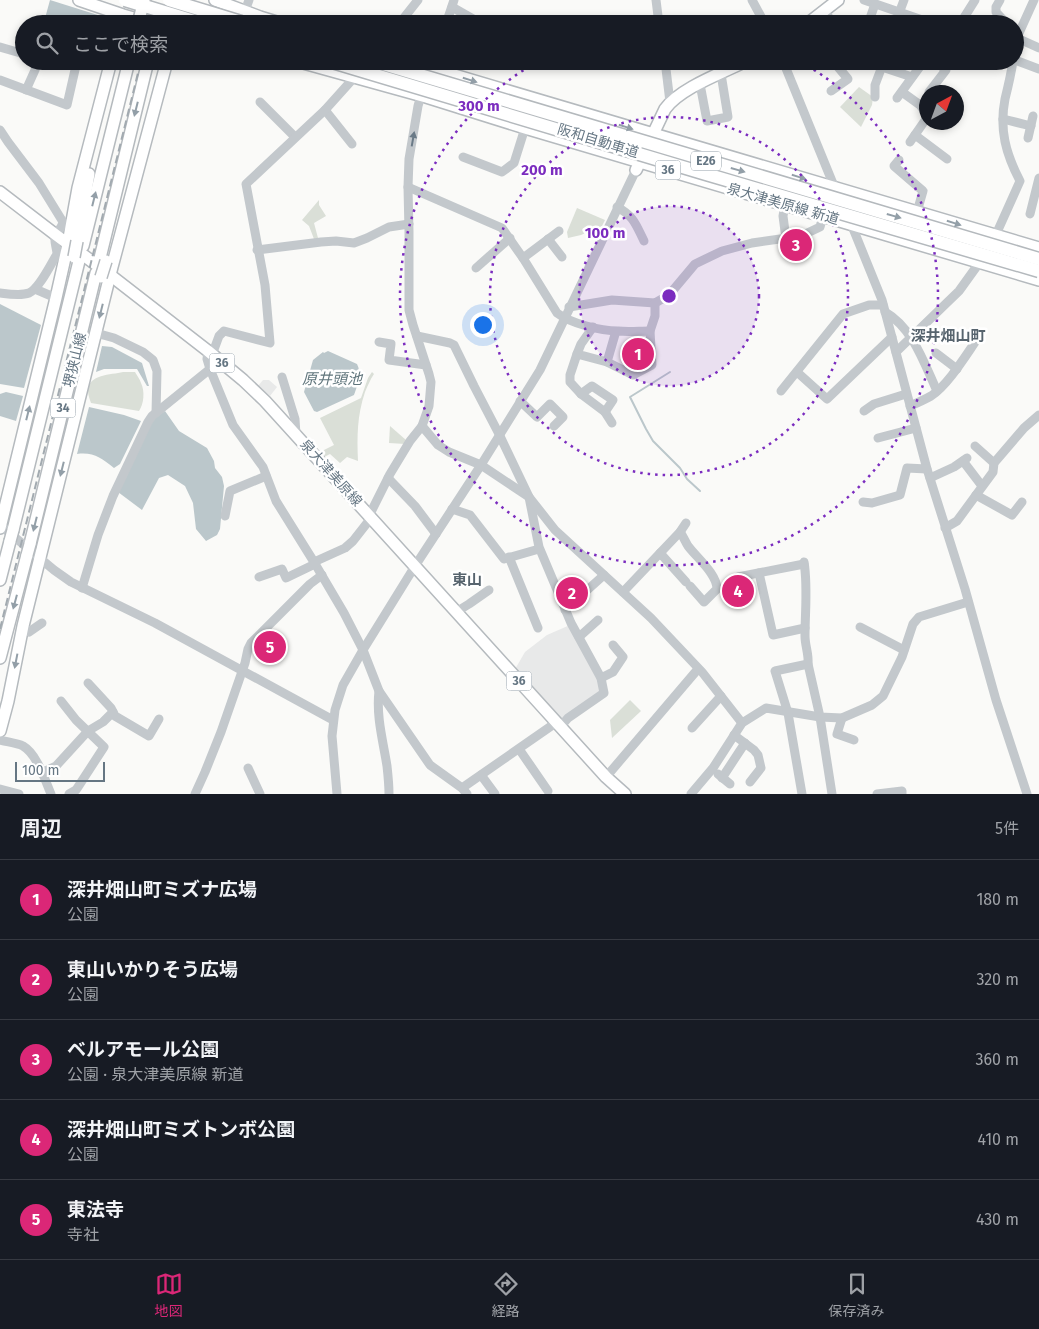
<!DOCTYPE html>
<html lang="ja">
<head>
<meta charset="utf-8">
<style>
  :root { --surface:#171b24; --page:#20242c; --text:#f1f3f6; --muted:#9ea1a6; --line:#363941; --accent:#db2777 }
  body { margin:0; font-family:"Fira Sans","Noto Sans JP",sans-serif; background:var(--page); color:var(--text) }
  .compass { position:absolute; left:919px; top:85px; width:45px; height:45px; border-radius:50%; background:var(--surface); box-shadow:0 2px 8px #0003; rotate:41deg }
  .scale { position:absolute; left:15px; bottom:12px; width:90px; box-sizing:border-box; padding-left:5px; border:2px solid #657683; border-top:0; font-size:14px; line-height:18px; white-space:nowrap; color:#657683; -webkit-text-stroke:4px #fff; paint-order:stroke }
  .you { position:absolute; left:482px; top:324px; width:18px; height:18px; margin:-12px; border:4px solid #fff; border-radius:50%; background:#1a73e8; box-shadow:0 0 0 8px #1a73e833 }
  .badge { display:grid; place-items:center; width:32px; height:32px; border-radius:50%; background:var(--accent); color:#fff; font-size:16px; font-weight:700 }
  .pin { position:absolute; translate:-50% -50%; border:2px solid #fff; box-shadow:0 1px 5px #0006 }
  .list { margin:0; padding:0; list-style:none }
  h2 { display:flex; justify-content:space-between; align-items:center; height:65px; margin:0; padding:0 20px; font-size:21px }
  h2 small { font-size:16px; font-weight:400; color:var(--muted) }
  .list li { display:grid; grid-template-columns:32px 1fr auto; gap:15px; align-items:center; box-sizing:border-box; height:80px; padding:0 20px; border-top:1px solid var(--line) }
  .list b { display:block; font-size:19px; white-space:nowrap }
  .list p { margin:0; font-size:16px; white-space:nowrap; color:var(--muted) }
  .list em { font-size:16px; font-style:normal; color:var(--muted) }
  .icon { flex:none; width:28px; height:28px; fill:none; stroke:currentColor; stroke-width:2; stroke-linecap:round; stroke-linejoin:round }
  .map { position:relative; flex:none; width:1039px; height:794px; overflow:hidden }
  .search { position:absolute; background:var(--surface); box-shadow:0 2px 8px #0003; left:15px; right:15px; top:15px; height:55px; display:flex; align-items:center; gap:12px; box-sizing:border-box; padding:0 18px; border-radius:28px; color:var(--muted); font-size:19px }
  .sheet { height:465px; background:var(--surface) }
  nav { display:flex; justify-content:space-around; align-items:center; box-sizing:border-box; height:70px; border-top:1px solid var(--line); background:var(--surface); font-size:14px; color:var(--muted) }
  nav a { display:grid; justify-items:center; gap:2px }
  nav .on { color:var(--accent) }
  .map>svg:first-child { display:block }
</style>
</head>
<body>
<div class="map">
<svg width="1039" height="794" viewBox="0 0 1039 794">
  <rect width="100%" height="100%" fill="#fafaf8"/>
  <g fill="#e8e9e9">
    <path d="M263,380H269L277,387L270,396L258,386Z"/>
    <path d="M570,625L600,679L602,690L559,720L514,671L525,652L547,635Z"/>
  </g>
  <g fill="#dadfd7">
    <path d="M859,87L873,97L872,105L861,127L840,107Z"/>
    <path d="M319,200V205L326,216L314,223L318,238L314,239L309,226L302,220Z"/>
    <path d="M577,208L605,220L602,226L581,235L568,238L567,232Z"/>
    <path d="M123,372H135C137,376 140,379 141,383C145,391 144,404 139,411L91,403C90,400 88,395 88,391C88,374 111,375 123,372Z"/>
    <path d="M372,372L374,374C370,380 368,385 365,392C357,416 357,436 358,461L347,457L340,463L330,454L322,458L318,453L334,445L320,418L361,398L368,378Z"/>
    <path d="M390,426L406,440L405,444L389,443Z"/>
    <path d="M733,579V581L741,580L746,603H744C737,594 729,591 726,580Z"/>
    <path d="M630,700L641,711L612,738L610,720Z"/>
  </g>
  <g fill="#bbc7cb">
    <path d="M50,0L104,17L109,24H45L44,22Z"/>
    <path d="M0,304L41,325L24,388L0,384Z"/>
    <path d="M102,346L112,347L142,363L149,386H147L137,369H104L96,372Z"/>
    <path d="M328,351L357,364C362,373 357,387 354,395L317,412L314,411L304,392L313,360L323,352L324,353Z"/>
    <path d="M6,392L23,396L16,421L0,416V394Z"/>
    <path d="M89,407L124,415L141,421L120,464L114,468C101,458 94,452 77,454Z"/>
    <path d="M165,411L179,431L207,448L214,461L215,468L222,477L224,486L220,529L217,535L206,541L196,529L193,503L185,486L168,475L159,478L142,510L118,492L153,419Z"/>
  </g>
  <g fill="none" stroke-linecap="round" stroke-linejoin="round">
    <path stroke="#bbc7cb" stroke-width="2" d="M670,372L630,397L646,429L653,441L680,468L687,479L700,491"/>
    <g stroke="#b5babe" stroke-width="14">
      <g id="major">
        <path d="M79,0L123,15L155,24"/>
        <path d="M215,0L260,17L283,24"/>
        <path d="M807,24L838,0"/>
        <path d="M296,61L426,97L525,128L1039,280"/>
        <path d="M407,61L1039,248"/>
        <path d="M636,170L665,109C680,88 722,73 746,61"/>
        <path d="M0,192L56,235L105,271L208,351L243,380L265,401L606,777L625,794"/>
        <path d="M77,241L89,174"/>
        <path d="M83,246L129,61"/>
        <path d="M100,258L148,61"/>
        <path d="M0,528L56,298L67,249L78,188L111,61"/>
        <path d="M13,530L79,261"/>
        <path d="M30,544L96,273"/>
        <path d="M0,580L10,541"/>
        <path d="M0,658L27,555"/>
        <path d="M0,731L8,701L23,626L112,267L167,61"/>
      </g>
    </g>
    <g stroke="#c3c8cc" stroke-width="9">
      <path d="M656,0L659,24"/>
      <path d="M752,0L765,24"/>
      <path d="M864,0L934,24"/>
      <path d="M1000,0L996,7V12L1007,24"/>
      <path d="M452,7L480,23"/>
      <path d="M245,11L249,0"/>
      <path d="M824,11L834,24"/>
      <path d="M399,24L418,0"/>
      <path d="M446,24L454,0"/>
      <path d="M868,24L875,4"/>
      <path d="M895,24L904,0"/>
      <path d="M960,24L975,0"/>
      <path d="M1017,38L1039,48"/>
      <path d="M1015,42L1034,0"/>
      <path d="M0,47L24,54"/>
      <path d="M1015,60L1039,69"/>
      <path d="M665,61L670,102"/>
      <path d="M783,61L836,191"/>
      <path d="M882,67L912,77"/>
      <path d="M0,80L67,105L77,61"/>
      <path d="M700,84L707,121L728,117L721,74"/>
      <path d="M26,90L35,70L37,61"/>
      <path d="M831,91L848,79L833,61"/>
      <path d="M902,92L920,105L926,113"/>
      <path d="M929,92L946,70L935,61"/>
      <path d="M875,97V85L884,61"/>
      <path d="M897,98L924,61"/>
      <path d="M260,102L295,137"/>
      <path d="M325,110L352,144"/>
      <path d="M1003,119L1031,126"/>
      <path d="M0,130L8,142L39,183L63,222C62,228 57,231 55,237C54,242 57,249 57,254C51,264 39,289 29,293C21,296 8,294 0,293"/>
      <path d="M915,135L947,159"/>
      <path d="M1028,138L1033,116"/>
      <path d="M910,142L926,119"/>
      <path d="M463,157L502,172L514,163L525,128"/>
      <path d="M899,160L894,166L923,191L917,212"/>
      <path d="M408,187L502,228L523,258L557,313C570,323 600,331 618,331C628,332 639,331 650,331L652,365L633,375L607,362L616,331"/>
      <path d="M785,205L783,216L786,239"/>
      <path d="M617,207C634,216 636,225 644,241"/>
      <path d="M1030,214L1039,178"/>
      <path d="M850,221L882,300L927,469L965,589L996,700L1027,794"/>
      <path d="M548,239L562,257"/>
      <path d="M994,239L1020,181C1006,154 999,130 1005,99C1008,87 1011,74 1013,61"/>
      <path d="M257,250L321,242L336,241L354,243L367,238L389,227L409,224"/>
      <path d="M523,258L559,231"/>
      <path d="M476,268L510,238"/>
      <path d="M35,289L56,298"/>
      <path d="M569,307L612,300L655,303L669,295L695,264L722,251L752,243L801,236L820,227L823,216"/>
      <path d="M885,312C913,328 924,363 937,391"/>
      <path d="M593,327L581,344L577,354L607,362"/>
      <path d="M650,331L655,316V303"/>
      <path d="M96,333L114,338L143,352L153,360L157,371L156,413"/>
      <path d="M417,336L450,343L454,345L474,386L499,434L529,497L539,547L571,623L601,678L604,693L568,718L561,726"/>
      <path d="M379,342L391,344L389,360L426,365"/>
      <path d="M208,351L207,359L210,369L233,425L263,467L276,501L314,562L344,613L363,650L379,691L430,765L462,788L467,794"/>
      <path d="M896,352L959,291L982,259"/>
      <path d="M936,353L957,369"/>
      <path d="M577,354L570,375V382L581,394L605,412L612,423"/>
      <path d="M212,355L219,336L224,331L270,343L265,285L246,184L325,110L369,61"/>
      <path d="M797,372L827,399L892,337"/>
      <path d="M282,377L295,419L296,435"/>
      <path d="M781,391L843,314L869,305H883"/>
      <path d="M581,394L592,386L613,400L605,412"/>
      <path d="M520,401L537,417L550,404L563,417L554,426"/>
      <path d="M910,406C917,403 924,400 931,396C948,385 966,355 978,338"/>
      <path d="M864,411L874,404L906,394"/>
      <path d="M422,426L438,445L449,452L481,465L529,497L555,530L651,618L702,672L742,723"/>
      <path d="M878,438L916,428"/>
      <path d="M975,446L994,463"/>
      <path d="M963,461L982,486"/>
      <path d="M388,478L415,506L436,534"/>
      <path d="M930,478L954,467L967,458"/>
      <path d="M976,495L1012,515L1022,502"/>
      <path d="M863,502L872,503L900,495L907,468L927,469"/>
      <path d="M452,509L470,515L504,559L539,549"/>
      <path d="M225,516L230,491L266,476"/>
      <path d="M369,516L390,474L410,441L422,426L429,406L431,382L429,374L413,325L409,310V232L408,187L409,159L418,106L422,92"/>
      <path d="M0,525L54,570L71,582L155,623L333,720"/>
      <path d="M945,528L957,521L993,472L994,463L1024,428L1039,415"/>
      <path d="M680,532C683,536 685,541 688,546C697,558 717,574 717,589L704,602L690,586"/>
      <path d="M660,553L686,582"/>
      <path d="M509,557L538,628"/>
      <path d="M314,562L345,548L353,541L371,518"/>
      <path d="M804,562C808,586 805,612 805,636C805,646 809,654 808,664"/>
      <path d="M759,573L773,635L805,628"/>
      <path d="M259,577L282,569L286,578L315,564"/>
      <path d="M738,577L804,564"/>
      <path d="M82,588L98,535L113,496L148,422L152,416L210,369"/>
      <path d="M623,592L680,532L686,523"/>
      <path d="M565,610L604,575"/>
      <path d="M456,612L469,604L489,590"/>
      <path d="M23,626L29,632L42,623"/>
      <path d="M860,627L904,650"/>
      <path d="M579,637L598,620"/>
      <path d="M601,678L613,672L623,657L613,645"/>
      <path d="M379,691C376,716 383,741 387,766C388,775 389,785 389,794"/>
      <path d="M61,701L76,720L104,747L78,787L76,790L69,794"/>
      <path d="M113,712L115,716L149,736L159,719"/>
      <path d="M842,718L837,734L854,740"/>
      <path d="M692,728L721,696"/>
      <path d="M734,735L754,750L758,755L761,768L750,782"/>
      <path d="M0,740C7,742 17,743 23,746C37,754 45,780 51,794"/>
      <path d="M519,749L548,791"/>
      <path d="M248,768L260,794"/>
      <path d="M41,773L56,766L88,731L103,722L113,712L111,708L88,683"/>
      <path d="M718,774L730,784"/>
      <path d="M481,775L495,794"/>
      <path d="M606,777L698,669"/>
      <path d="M722,778L745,743"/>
      <path d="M462,788L557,722"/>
      <path d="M0,789L19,794"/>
      <path d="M195,794L205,772L221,732L245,663L248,649L251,643L310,584L322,575"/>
      <path d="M337,794L332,736L335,710L343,685L363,650L415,566L481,465L540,370L636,170"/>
      <path d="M691,794L713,768L742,723L766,708L820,717L842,718L872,705L883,696L902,657L913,624L919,617L968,602"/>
      <path d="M802,794L788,713L775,671L808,664L820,717L832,794"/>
      <path d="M877,794L902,791V794"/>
    </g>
    <use href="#major" stroke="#fff" stroke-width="11"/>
    <g stroke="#a2aab0" stroke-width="2" stroke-dasharray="8 4" stroke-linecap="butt">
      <path d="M145,24L151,0"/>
      <path d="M0,629L141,61"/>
    </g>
    <g stroke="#b5babe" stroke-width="14" stroke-linecap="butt">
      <g id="major-bridge">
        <path d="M138,24L144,0"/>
        <path d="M74,257L77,241"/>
        <path d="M101,277L106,261"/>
        <path d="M10,541L13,530"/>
        <path d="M27,555L30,544"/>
      </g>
    </g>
    <g stroke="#b4b9bd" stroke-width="15" stroke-linecap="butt">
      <g id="highway-bridge">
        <path d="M125,0L204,24"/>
        <path d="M169,0L241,22"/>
        <path d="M329,61L706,174L1039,271"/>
        <path d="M373,61L1039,259"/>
      </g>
    </g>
    <use href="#major-bridge" stroke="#fff" stroke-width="11"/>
    <use href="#highway-bridge" stroke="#fff" stroke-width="12"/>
  </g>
  <defs><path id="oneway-solid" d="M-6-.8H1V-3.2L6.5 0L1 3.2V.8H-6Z" transform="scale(1.25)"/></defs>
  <g fill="#939fa8">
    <use href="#oneway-solid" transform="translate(470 80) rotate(17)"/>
    <use href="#oneway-solid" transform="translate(136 109) rotate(104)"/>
    <use href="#oneway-solid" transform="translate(626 127) rotate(17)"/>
    <use href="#oneway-solid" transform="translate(738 170) rotate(16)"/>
    <use href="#oneway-solid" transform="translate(799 177) rotate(17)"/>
    <use href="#oneway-solid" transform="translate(94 199) rotate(-76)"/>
    <use href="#oneway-solid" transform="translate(894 216) rotate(16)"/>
    <use href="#oneway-solid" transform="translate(954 223) rotate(17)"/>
    <use href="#oneway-solid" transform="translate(101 311) rotate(104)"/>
    <use href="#oneway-solid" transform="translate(28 413) rotate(-76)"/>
    <use href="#oneway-solid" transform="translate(62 469) rotate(104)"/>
    <use href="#oneway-solid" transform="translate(35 524) rotate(104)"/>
    <use href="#oneway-solid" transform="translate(15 602) rotate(105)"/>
    <use href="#oneway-solid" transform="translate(16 661) rotate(101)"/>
  </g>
  <use fill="#6a7a87" href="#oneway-solid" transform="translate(413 139) rotate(-80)"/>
  <circle cx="669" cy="296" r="90" fill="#7b2cbf" fill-opacity=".12"/>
  <g fill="none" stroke="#7b2cbf" stroke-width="2.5" stroke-dasharray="2.5 5">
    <circle cx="669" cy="296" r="90"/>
    <circle cx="669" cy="296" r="179"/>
    <path d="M801 62A269 269 0 1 1 537 62"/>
  </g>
  <g text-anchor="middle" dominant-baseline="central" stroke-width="5" stroke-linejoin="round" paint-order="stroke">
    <g fill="#fff" stroke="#939fa8" stroke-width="1">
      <rect x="691" y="151.5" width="30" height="19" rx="4"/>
      <rect x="655.5" y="160.5" width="25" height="19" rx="4"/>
      <rect x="209.5" y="353.5" width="25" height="19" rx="4"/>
      <rect x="50.5" y="398.5" width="25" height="19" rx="4"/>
      <rect x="506.5" y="671.5" width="25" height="19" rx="4"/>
    </g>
    <g font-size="12" font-weight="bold" fill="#657683">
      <text x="706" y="161">E26</text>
      <text x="668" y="170">36</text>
      <text x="222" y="363">36</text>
      <text x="63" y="408">34</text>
      <text x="519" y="681">36</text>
    </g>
    <g font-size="14" fill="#657683" stroke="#fff">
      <text transform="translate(598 141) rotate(17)">阪和自動車道</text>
      <text transform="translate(783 204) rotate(16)">泉大津美原線 新道</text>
      <text transform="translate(75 360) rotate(-76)">堺狭山線</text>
      <text transform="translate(331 473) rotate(48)">泉大津美原線</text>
    </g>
    <g font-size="15" font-weight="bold" fill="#57646e" stroke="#fff">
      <text x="948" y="336">深井畑山町</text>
      <text x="467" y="580">東山</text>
    </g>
    <g font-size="15" font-style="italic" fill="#60757c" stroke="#fff">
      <text x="332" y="379">原井頭池</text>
    </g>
  </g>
  <circle cx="669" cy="296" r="8" fill="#7b2cbf" stroke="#fff" stroke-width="2.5"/>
  <g font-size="15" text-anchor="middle" font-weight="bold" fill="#7b2cbf" stroke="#fff" stroke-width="5" stroke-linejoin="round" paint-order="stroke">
    <text x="479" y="111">300 m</text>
    <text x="542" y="175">200 m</text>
    <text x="605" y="238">100 m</text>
  </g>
</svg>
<svg class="compass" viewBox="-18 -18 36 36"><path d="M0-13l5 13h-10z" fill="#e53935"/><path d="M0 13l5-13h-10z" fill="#9ea1a6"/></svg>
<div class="scale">100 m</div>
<div class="you"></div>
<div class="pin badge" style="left:638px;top:354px">1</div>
<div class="pin badge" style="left:572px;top:593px">2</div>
<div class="pin badge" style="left:796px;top:245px">3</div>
<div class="pin badge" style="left:738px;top:591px">4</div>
<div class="pin badge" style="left:270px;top:647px">5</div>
<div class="search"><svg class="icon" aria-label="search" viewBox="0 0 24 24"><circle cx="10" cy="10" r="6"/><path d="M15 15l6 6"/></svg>ここで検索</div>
</div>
<section class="sheet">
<h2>周辺<small>5件</small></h2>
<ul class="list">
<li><span class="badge">1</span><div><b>深井畑山町ミズナ広場</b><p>公園</p></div><em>180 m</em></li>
<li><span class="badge">2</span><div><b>東山いかりそう広場</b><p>公園</p></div><em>320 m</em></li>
<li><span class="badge">3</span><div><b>ベルアモール公園</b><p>公園 · 泉大津美原線 新道</p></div><em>360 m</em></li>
<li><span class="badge">4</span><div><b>深井畑山町ミズトンボ公園</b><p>公園</p></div><em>410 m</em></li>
<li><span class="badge">5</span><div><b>東法寺</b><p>寺社</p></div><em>430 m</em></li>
</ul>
</section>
<nav>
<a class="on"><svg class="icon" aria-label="map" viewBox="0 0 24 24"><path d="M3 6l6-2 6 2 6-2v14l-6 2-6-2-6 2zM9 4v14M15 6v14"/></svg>地図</a>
<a><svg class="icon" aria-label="directions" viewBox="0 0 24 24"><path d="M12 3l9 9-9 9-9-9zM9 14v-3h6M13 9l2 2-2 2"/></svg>経路</a>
<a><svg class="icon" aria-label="saved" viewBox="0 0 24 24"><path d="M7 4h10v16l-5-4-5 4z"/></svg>保存済み</a>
</nav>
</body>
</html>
